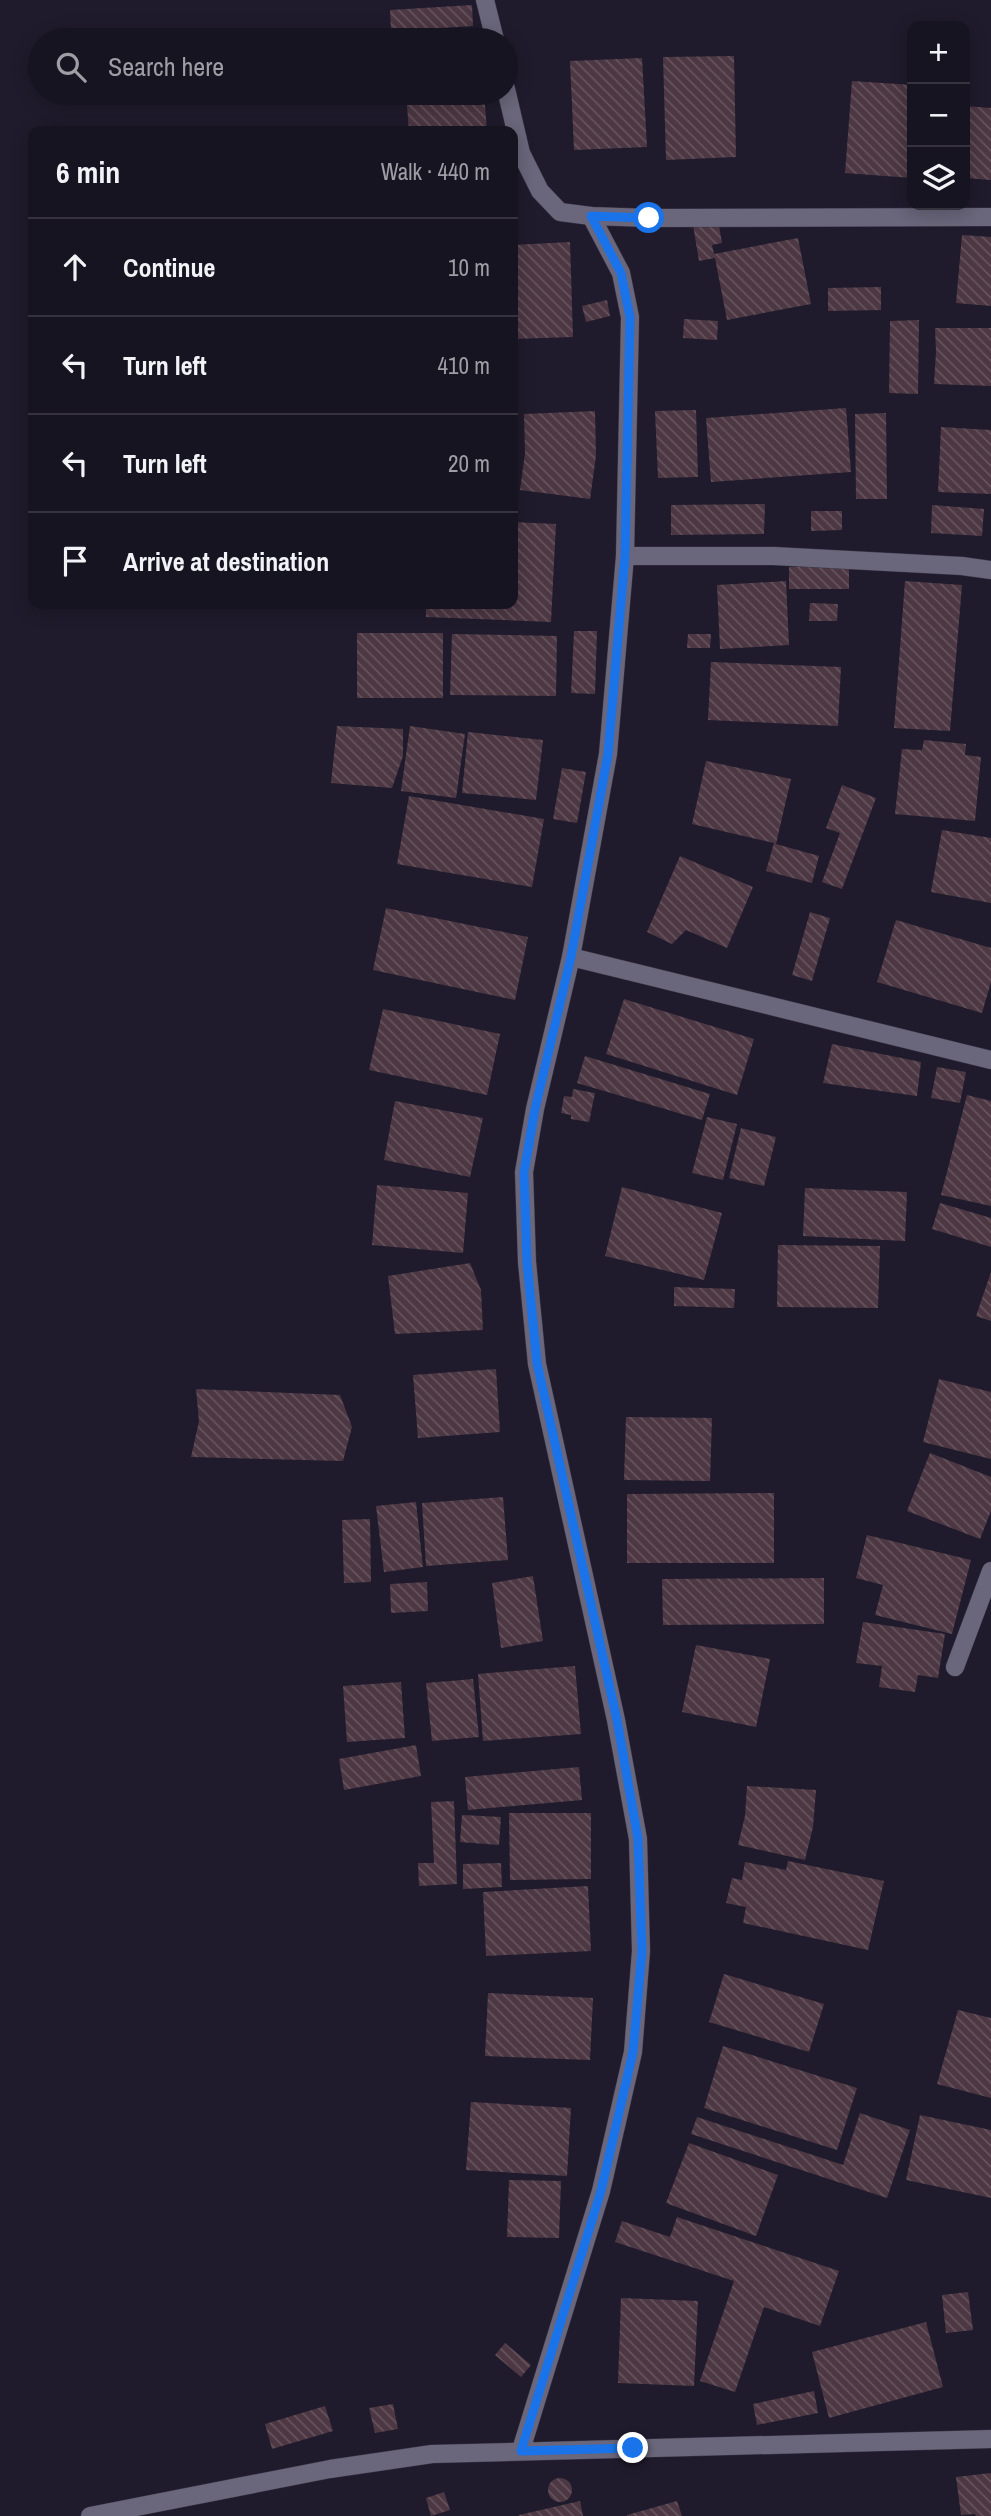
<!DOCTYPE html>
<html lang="en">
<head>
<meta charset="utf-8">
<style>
  :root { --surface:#171421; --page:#201d2a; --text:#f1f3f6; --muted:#9e9ea5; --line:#36333f }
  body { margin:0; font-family:"Archivo Narrow",sans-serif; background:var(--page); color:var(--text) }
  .controls { position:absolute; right:21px; top:21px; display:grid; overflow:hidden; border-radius:14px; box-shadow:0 4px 18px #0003 }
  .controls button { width:63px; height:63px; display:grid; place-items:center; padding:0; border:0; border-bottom:2px solid var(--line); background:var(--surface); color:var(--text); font:35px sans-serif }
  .stop { position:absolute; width:21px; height:21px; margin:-16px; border:5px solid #1a73e8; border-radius:50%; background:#fff }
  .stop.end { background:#1a73e8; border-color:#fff; box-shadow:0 2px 7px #0008 }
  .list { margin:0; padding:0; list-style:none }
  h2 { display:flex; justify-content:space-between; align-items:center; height:91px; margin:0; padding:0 28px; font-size:30px }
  h2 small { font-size:23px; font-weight:400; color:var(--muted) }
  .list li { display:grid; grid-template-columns:46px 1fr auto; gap:21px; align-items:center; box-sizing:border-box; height:98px; padding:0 28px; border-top:2px solid var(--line) }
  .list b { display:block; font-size:26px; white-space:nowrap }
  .list em { font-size:23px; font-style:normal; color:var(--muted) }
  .icon { flex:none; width:38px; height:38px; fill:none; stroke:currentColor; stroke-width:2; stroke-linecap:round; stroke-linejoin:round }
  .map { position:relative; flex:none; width:991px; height:2516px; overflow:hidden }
  .search { position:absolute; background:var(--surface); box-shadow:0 4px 18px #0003; left:28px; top:28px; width:490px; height:77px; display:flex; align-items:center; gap:18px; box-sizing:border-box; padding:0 24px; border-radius:38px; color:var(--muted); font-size:26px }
  .panel { position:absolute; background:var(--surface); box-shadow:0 4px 18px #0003; left:28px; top:126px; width:490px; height:483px; border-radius:14px }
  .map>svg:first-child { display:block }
</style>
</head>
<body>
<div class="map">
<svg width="991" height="2516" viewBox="0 0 991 2516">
  <defs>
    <pattern id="building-back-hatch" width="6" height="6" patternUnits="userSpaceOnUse" patternTransform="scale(1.75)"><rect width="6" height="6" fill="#4c3742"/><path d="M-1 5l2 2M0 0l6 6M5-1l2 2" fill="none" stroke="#65535d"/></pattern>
  </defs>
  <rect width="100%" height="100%" fill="#1f1b2c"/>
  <g fill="url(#building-back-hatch)">
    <path d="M472,5L473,26L391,31L390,10Z"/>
    <path d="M478,30L479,40H401V37Z"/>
    <path d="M734,56L736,157L666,160L663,57Z"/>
    <path d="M642,58L647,147L574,150L570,61Z"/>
    <path d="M852,81L912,85V178L845,173Z"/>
    <path d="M406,93H484L487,131H409Z"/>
    <path d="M965,106L991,108V180L965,178Z"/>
    <path d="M718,220L722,243L712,245L714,254L798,238L811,304L727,320L715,258L699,261L693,225Z"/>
    <path d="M962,235L991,237V306L956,303Z"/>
    <path d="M570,242L573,337L513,339V245Z"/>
    <path d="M881,287V310L828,311V288Z"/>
    <path d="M607,300L610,316L586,322L582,306Z"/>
    <path d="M684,319L718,321L717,340L683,338Z"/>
    <path d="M919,320L918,394L889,393L890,321Z"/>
    <path d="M935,328H991V386L934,384L936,352Z"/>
    <path d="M846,408L851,472L711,482L706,418Z"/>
    <path d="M696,410L698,477L658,478L655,411Z"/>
    <path d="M595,411L596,456L590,499L520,490L525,453L524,414Z"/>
    <path d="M886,413L887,499H856L855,414Z"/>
    <path d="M941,427L991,430V494L938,492Z"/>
    <path d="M765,504L764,534L671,535V505Z"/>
    <path d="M932,505L984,509L982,536L931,533Z"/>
    <path d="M811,511H842V530L811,531Z"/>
    <path d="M513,522L556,524L551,622L426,617V604H513Z"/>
    <path d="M849,566V589H789V567Z"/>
    <path d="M786,581L789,645L720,649L717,585Z"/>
    <path d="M905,581L962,585L950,731L894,728Z"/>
    <path d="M810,603L838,604L837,621H809Z"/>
    <path d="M574,631H597L595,694L571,693Z"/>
    <rect x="357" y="633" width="86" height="65"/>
    <path d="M452,634L557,636L556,696L450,695Z"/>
    <path d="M688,634H711L710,648H687Z"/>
    <path d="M711,662L841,667L838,726L708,720Z"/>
    <path d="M337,726L403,729V756L392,788L331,783Z"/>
    <path d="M410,726L465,734L456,798L401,791Z"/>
    <path d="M468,732L543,740L536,800L462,793Z"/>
    <path d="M924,740L966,744L965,755L981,757L975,821L895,814L902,749L922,750Z"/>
    <path d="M706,761L791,779L776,844L819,856L812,883L766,871L774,843L692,824Z"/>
    <path d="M562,768L586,772L577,823L553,819Z"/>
    <path d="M842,785L876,798L842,889L822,882L840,833L826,828Z"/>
    <path d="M409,796L544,819L532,887L397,864Z"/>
    <path d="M942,830L991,838V903L931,892Z"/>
    <path d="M680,856L753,887L727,948L686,930L672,944L647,932Z"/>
    <path d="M386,908L528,937L515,1000L373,970Z"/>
    <path d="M810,912L830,918L812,981L792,975Z"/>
    <path d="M896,920L991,948V982L982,1013L877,982Z"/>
    <path d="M624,999L754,1039L737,1095L606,1054Z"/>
    <path d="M383,1009L500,1034L487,1095L369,1070Z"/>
    <path d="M832,1044L921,1062L917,1096L823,1083Z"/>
    <path d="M585,1056L710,1094L702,1120L577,1083Z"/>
    <path d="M937,1067L966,1072L960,1103L931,1098Z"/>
    <path d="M573,1089L595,1093L589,1122L571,1119V1115L561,1113L564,1096L572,1097Z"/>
    <path d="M967,1095L991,1101V1206L941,1195Z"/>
    <path d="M395,1101L483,1118L470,1177L384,1160Z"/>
    <path d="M707,1117L737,1124L723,1180L692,1173Z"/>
    <path d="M741,1128L776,1137L764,1186L729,1178Z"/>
    <path d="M377,1185L468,1193L463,1253L372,1245Z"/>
    <path d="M622,1187L722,1213L704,1280L605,1256Z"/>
    <path d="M805,1188L907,1192L905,1241L803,1236Z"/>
    <path d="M940,1203L991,1218V1247L932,1229Z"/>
    <path d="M778,1245L880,1246L878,1308L777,1307Z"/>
    <path d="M470,1263L481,1290L483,1330L395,1334L388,1276Z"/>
    <path d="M991,1272V1321L976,1316Z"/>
    <path d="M674,1287L735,1289L734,1308L674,1306Z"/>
    <path d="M496,1369L500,1432L418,1438L413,1375Z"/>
    <path d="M939,1379L991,1392V1459L923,1442Z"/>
    <path d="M196,1389L340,1395L352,1427L343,1461L191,1457L199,1421Z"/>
    <path d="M626,1417L712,1418L710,1481L624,1480Z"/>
    <path d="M930,1453L991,1477V1511L980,1539L907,1511Z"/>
    <path d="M774,1493V1563H627V1494Z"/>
    <path d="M503,1497L508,1560L426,1566L422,1503Z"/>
    <path d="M416,1502L423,1567L384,1572L376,1506Z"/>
    <path d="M370,1519L371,1582L344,1583L342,1520Z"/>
    <path d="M867,1535L971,1560L952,1634L875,1615L883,1585L856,1578Z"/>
    <path d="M533,1576L543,1641L501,1648L492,1583Z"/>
    <path d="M824,1578V1624L663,1625L662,1579Z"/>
    <path d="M427,1582L428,1611L391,1613L390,1584Z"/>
    <path d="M863,1622L945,1634L938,1678L918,1675L915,1692L879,1687L882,1666L856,1663Z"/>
    <path d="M696,1645L770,1659L756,1727L682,1712Z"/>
    <path d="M575,1666L581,1734L483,1741L478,1674Z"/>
    <path d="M473,1679L479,1737L432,1741L426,1683Z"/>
    <path d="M401,1682L405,1738L347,1742L343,1686Z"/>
    <path d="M416,1745L421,1776L344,1790L339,1759Z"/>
    <path d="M579,1767L582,1800L468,1810L465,1777Z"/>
    <path d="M747,1786L816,1790L813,1827L805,1860L738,1845L745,1816Z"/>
    <path d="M454,1801L457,1884L419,1886L418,1863H434L431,1802Z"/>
    <path d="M509,1813H591V1879L510,1880Z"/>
    <path d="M462,1815L501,1817L499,1845L460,1842Z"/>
    <path d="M788,1861L884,1881L868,1950L743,1923L746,1907L726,1903L732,1878L742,1880L745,1862L786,1870Z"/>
    <path d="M501,1863L502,1887L463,1889V1864Z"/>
    <path d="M588,1886L591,1951L486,1956L483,1892Z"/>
    <path d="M724,1974L824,2004L809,2052L709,2022Z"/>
    <path d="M488,1993L593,1998L590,2060L485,2056Z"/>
    <path d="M958,2010L991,2018V2098L937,2084Z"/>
    <path d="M723,2046L857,2088L837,2150L704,2108Z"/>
    <path d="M471,2102L571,2108L567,2176L466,2170Z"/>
    <path d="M860,2113L910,2130L887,2198L691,2134L697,2117L843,2165Z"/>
    <path d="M920,2115L991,2130V2198L906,2180Z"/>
    <path d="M689,2143L778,2175L756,2236L666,2203Z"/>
    <path d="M509,2180L561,2181L559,2238L507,2237Z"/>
    <path d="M677,2217L839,2271L820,2326L764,2307L735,2392L700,2381L734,2281L615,2242L622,2221L670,2237Z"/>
    <path d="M968,2292L973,2330L946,2333L942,2295Z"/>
    <path d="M621,2298L698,2301L694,2386L618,2383Z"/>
    <path d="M926,2322L943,2387L829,2418L812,2352Z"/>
    <path d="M505,2343L531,2365L521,2377L495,2355Z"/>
    <path d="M814,2391L818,2413L757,2425L753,2404Z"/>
    <path d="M393,2404L398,2429L375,2433L369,2408Z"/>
    <path d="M325,2406L333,2431L272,2449L265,2424Z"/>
    <path d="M991,2473V2516H976L975,2514L961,2515L956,2477Z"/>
    <circle cx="560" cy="2490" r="12"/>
    <path d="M444,2492L450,2510L431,2516L426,2498Z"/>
    <path d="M580,2501L583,2516H519V2515Z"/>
    <path d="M677,2501L682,2516H627V2515Z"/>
  </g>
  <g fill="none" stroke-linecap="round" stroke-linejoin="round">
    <g stroke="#3b3746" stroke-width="19">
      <g id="minor">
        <path d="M485,0L495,40"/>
        <path d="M506,89L521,153L540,191L560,212L591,216L649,218L991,217"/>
        <path d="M625,556H774L962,566L991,570"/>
        <path d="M571,957L991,1060"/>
        <path d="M955,1667L991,1571"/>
        <path d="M521,2450L601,2191L633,2052L641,1951L638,1839L616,1720L537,1364L527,1262L524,1172L535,1109L571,957L608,754L625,556L630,317L621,273L591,216"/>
        <path d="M90,2516L330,2469L432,2454L991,2439"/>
      </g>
    </g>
    <use href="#minor" stroke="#6a667b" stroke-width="18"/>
  </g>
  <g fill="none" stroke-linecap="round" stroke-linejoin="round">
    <path stroke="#1a73e8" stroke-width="9" d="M633,2448L521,2451L601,2191L633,2052L642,1951L638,1839L617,1720L537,1363L527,1262L524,1172L535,1109L571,957L608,754L625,556L630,317L621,273L591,216L649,218"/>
  </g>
</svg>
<div class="controls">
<button>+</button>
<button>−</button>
<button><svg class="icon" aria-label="layers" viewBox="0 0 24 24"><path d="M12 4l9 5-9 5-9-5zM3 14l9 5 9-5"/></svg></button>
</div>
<div class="stop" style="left:649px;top:218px"></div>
<div class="stop end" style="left:633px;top:2448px"></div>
<div class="search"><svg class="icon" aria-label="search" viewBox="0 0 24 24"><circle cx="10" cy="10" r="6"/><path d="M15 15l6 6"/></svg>Search here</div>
<section class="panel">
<h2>6 min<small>Walk · 440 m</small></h2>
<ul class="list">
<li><svg class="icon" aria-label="ahead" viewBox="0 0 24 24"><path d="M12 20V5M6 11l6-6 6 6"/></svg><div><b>Continue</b></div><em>10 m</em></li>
<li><svg class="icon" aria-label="left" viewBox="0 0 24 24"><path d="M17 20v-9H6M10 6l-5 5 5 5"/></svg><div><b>Turn left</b></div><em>410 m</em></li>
<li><svg class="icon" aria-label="left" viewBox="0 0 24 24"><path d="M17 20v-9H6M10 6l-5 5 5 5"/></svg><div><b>Turn left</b></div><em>20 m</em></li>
<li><svg class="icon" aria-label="arrive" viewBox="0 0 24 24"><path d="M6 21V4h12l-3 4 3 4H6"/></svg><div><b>Arrive at destination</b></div></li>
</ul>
</section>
</div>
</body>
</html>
